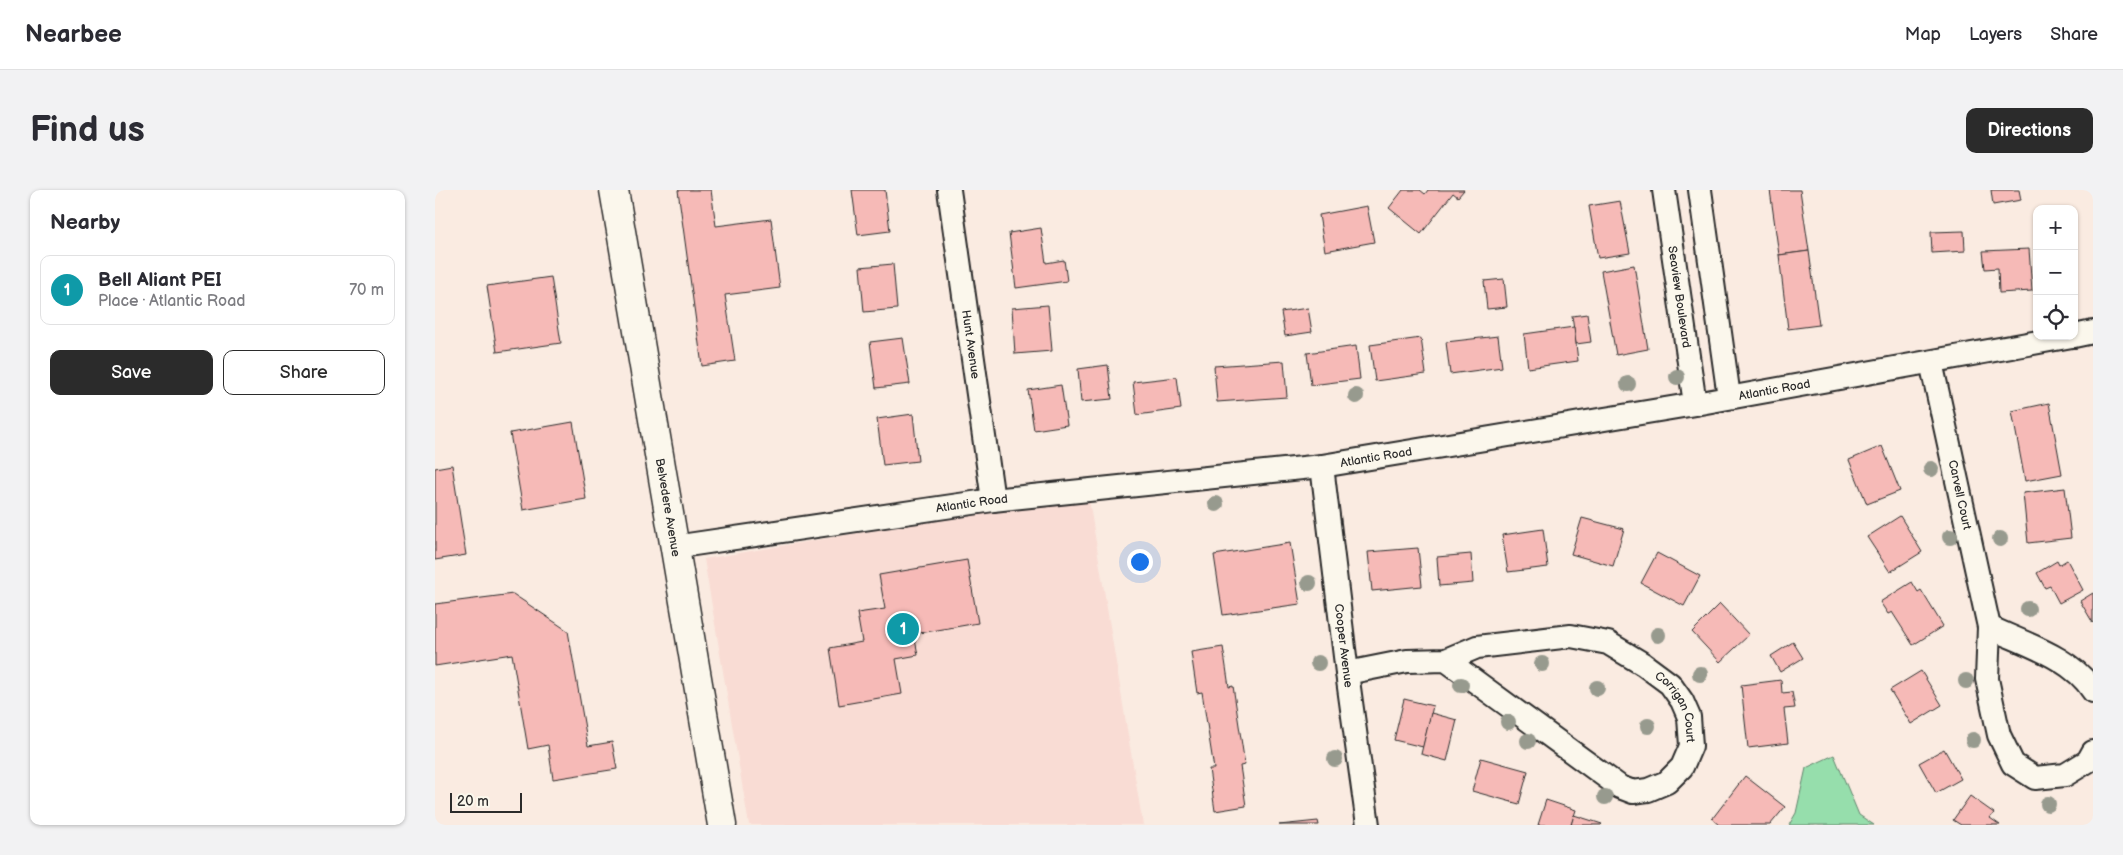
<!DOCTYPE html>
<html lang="en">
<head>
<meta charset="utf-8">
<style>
  :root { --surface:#fff; --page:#f2f2f3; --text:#2b2b33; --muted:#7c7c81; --line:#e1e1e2; --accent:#2b2b2b }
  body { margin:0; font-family:"Balsamiq Sans",sans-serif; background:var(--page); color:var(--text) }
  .controls { position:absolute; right:15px; top:15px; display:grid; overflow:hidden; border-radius:10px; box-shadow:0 1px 4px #0004 }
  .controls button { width:45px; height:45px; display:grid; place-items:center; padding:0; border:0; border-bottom:1px solid var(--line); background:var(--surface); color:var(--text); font:25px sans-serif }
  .scale { position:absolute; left:15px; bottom:12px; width:72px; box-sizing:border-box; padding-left:5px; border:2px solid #2b2b2b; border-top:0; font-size:14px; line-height:18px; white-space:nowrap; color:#2b2b2b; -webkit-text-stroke:4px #fbf7ec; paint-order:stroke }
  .you { position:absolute; left:704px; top:371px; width:18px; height:18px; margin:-12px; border:4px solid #fff; border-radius:50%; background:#1a73e8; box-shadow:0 0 0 8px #1a73e833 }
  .badge { display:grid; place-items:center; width:32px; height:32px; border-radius:50%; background:var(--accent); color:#fff; font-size:16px; font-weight:700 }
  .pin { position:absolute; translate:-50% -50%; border:2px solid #fff; box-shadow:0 1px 5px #0006 }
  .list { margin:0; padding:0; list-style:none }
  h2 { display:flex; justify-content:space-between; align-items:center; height:65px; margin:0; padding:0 20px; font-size:21px }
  h2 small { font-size:16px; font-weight:400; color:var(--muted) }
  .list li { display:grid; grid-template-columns:32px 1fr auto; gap:15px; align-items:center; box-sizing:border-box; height:70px; margin:0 10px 10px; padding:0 10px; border:1px solid var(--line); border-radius:10px }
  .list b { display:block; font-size:19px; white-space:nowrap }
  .list p { margin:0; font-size:16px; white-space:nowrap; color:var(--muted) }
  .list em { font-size:16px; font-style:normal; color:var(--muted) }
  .actions { display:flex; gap:10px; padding:15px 20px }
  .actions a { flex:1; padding:11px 0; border:1px solid var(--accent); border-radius:10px; text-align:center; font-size:18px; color:var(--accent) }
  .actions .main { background:var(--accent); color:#fff }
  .icon { flex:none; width:28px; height:28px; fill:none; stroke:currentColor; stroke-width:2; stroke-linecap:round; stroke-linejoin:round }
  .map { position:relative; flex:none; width:1658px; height:635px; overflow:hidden; border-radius:10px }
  header { display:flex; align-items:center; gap:30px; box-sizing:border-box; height:70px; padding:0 25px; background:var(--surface); border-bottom:1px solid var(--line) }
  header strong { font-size:24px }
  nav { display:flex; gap:28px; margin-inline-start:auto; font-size:18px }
  .intro { display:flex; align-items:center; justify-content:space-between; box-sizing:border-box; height:120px; padding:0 30px }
  h1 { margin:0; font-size:35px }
  .button { padding:12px 22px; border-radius:10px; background:var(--accent); color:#fff; font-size:18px; font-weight:700 }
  main { display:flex; gap:30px; padding:0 30px }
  aside { flex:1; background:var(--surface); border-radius:10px; box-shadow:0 1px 4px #0004 }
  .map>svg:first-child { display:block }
</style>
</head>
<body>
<header>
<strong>Nearbee</strong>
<nav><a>Map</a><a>Layers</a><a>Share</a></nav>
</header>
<div class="intro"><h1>Find us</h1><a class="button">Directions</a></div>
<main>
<aside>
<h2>Nearby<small></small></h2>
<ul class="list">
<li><span class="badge" style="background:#0f9aa8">1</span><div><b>Bell Aliant PEI</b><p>Place · Atlantic Road</p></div><em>70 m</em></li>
</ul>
<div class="actions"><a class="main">Save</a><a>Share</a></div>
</aside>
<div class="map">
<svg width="1658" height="635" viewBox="0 0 1658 635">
  <rect width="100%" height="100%" fill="#faebe1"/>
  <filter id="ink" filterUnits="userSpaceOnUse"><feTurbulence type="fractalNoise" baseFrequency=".02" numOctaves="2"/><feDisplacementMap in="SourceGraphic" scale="10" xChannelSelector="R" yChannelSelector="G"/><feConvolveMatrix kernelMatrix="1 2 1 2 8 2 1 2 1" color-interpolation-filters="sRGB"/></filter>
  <g filter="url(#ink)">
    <path fill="#f9dcd4" d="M653,304L708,635H314L269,369Z"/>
    <path fill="#96deac" stroke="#60846c" d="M1399,565L1424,625L1439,635H1354L1361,623L1371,578Z"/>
    <g fill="#f6bab7" stroke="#2b2b2b">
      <path d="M243,0H276L281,36L336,29L345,98L290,105L300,171L267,176Z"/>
      <path d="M417,0H450L455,41L423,45Z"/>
      <path d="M968,0H985L990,4L993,0H1029L1023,7L1018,3L986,44L954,18Z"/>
      <path d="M1335,0H1365L1374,61L1344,65Z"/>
      <path d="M1556,0H1584L1586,10L1558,15Z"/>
      <path d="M1185,11L1195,63L1163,68L1154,16Z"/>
      <path d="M932,16L939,52L890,61L884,25Z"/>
      <path d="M606,38L611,73L629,70L632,91L581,98L574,43Z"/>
      <path d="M1529,41L1530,61L1497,63L1496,42Z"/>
      <path d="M1594,59L1597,101L1564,103L1563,78L1550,79L1548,61Z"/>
      <path d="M1374,61L1384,135L1353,139L1344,65Z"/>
      <path d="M458,74L462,119L429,122L425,77Z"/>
      <path d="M1199,75L1213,159L1181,165L1166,81Z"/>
      <path d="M116,87L126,153L62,162L52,96Z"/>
      <path d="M1069,89L1072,117L1052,119L1049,91Z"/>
      <path d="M613,115L617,161L580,164L577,118Z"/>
      <path d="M873,118L877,142L850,146L846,122Z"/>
      <path d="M1152,124L1156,152L1141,154L1137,126Z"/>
      <path d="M1139,137L1143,171L1093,178L1089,144Z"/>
      <path d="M1063,146L1067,177L1015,184L1011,152Z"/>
      <path d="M468,148L475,194L441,198L435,152Z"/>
      <path d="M986,148L991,184L940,191L935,155Z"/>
      <path d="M921,156L925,189L876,195L872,163Z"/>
      <path d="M849,171L852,207L782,212L779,176Z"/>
      <path d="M673,175L677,209L646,212L643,179Z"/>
      <path d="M742,187L746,219L702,225L698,192Z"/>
      <path d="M626,195L632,235L599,240L593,200Z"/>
      <path d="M1614,213L1627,284L1590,291L1577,221Z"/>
      <path d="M478,224L483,271L448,275L442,229Z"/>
      <path d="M138,232L151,309L88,320L75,243Z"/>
      <path d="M1447,256L1465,301L1432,314L1414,270Z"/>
      <path d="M17,275L31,365L0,370V278Z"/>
      <path d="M1630,298L1636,348L1593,353L1588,303Z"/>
      <path d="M1465,326L1487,362L1455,382L1432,347Z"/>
      <path d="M1147,328L1189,339L1178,376L1136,364Z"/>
      <path d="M1108,339L1113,377L1073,382L1067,345Z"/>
      <path d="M855,353L865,414L788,425L779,365Z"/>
      <path d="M983,358L987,396L937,401L933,362Z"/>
      <path d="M1222,363L1265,386L1249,416L1206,393Z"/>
      <path d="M1036,364L1038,393L1004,396L1002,367Z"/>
      <path d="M532,370L543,433L479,444L483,465L461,469L467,504L404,515L395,458L427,452L422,423L450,419L444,385Z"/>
      <path d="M1632,370L1648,400L1624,413L1615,396L1610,398L1602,383L1622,371L1624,375Z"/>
      <path d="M1477,392L1483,402L1486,400L1508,436L1478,455L1457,422L1453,424L1445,412Z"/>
      <path d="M1658,403V433L1645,411Z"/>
      <path d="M78,404L133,441L153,556L177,552L182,579L118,589L113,555L93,559L77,464L0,476V414Z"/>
      <path d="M1285,414L1314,445L1285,472L1257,442Z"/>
      <path d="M1358,452L1368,468L1345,482L1336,466Z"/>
      <path d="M788,457L794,497L798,496L810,575L805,576L811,616L780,621L774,579H779L767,502L762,503L756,462Z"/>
      <path d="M1486,481L1507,515L1476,534L1455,500Z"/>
      <path d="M1346,490L1347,503L1357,502L1360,518L1349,519L1353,553L1313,558L1306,495Z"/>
      <path d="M969,509L998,516L988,557L959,550Z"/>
      <path d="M996,523L1022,530L1012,571L986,564Z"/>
      <path d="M1509,559L1526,589L1501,603L1484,573Z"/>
      <path d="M1046,568L1093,581L1084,614L1037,601Z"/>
      <path d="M1310,586L1350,617L1335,635H1284L1277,629Z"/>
      <path d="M1535,606L1559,623L1555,628L1565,635H1526L1518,630Z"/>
      <path d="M1111,610L1141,620L1136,635H1103Z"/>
      <path d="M1139,625L1167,634L1166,635H1136Z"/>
      <path d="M883,631L884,635H844Z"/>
    </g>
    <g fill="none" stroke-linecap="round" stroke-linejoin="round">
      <g stroke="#2b2b2b" stroke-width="26">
        <g id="street">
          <path id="s1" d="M514,0L558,310"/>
          <path id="s2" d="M1229,0L1260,214"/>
          <path d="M1265,0L1294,207"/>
          <path d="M1639,146L1658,142"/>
          <path id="s3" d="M1496,172L1554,437L1552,489L1564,545L1578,574L1600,588L1630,585L1653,571L1658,562"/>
          <path id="s4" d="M887,276L912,483L933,635"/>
          <path id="s5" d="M239,357L558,310L887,276L1260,214L1637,146"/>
          <path d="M1554,437C1589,454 1637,467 1658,501"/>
          <path id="s6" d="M912,483L972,471L1011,470L1042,457L1136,446L1173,453L1208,474L1235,494L1247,511L1254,527L1256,556L1247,577L1232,592L1213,600L1198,602L1185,597L1011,470"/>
        </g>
      </g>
      <g stroke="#2b2b2b" stroke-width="31">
        <g id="secondary">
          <path id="s7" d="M179,0L287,635"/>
        </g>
      </g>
      <use href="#street" stroke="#fbf7ec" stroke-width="22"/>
      <use href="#secondary" stroke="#fbf7ec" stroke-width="28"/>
    </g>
    <g fill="#979a8e">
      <circle cx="1242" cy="187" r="8"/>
      <circle cx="1193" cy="194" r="8"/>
      <circle cx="921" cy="206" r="8"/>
      <circle cx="1496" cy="279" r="8"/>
      <circle cx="781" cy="314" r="8"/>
      <circle cx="1515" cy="347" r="8"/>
      <circle cx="1565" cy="349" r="8"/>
      <circle cx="874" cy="393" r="8"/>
      <circle cx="1593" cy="419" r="8"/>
      <circle cx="1223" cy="445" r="8"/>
      <circle cx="883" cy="473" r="8"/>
      <circle cx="1107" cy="474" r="8"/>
      <circle cx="1265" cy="484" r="8"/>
      <circle cx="1531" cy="491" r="8"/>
      <circle cx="1026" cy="495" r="8"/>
      <circle cx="1162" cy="498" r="8"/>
      <circle cx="1073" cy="532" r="8"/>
      <circle cx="1213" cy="536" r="8"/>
      <circle cx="1538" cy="550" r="8"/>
      <circle cx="1093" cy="551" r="8"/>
      <circle cx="900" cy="569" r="8"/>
      <circle cx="1170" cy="607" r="8"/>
      <circle cx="1613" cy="614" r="8"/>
    </g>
  </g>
  <g text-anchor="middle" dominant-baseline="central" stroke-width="4.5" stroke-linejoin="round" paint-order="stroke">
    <g font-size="12" fill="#2b2b2b" stroke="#fbf7ec">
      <text stroke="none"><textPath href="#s2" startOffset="108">Seaview Boulevard</textPath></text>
      <text stroke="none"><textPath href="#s1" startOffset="156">Hunt Avenue</textPath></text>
      <text stroke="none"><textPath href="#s5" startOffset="1112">Atlantic Road</textPath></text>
      <text stroke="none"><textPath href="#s5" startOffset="708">Atlantic Road</textPath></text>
      <text stroke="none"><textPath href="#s3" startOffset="136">Carvell Court</textPath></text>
      <text stroke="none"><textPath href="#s5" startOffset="301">Atlantic Road</textPath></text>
      <text stroke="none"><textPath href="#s7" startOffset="322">Belvedere Avenue</textPath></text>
      <text stroke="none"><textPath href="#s4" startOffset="181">Cooper Avenue</textPath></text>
      <text stroke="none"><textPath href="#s6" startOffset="364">Corrigan Court</textPath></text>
    </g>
  </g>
</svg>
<div class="controls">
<button>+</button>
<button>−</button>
<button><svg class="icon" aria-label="locate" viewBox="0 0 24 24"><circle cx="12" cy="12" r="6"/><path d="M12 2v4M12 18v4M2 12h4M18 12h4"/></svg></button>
</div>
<div class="scale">20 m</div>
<div class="you"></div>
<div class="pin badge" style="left:468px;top:439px;background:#0f9aa8">1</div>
</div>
</main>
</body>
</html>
